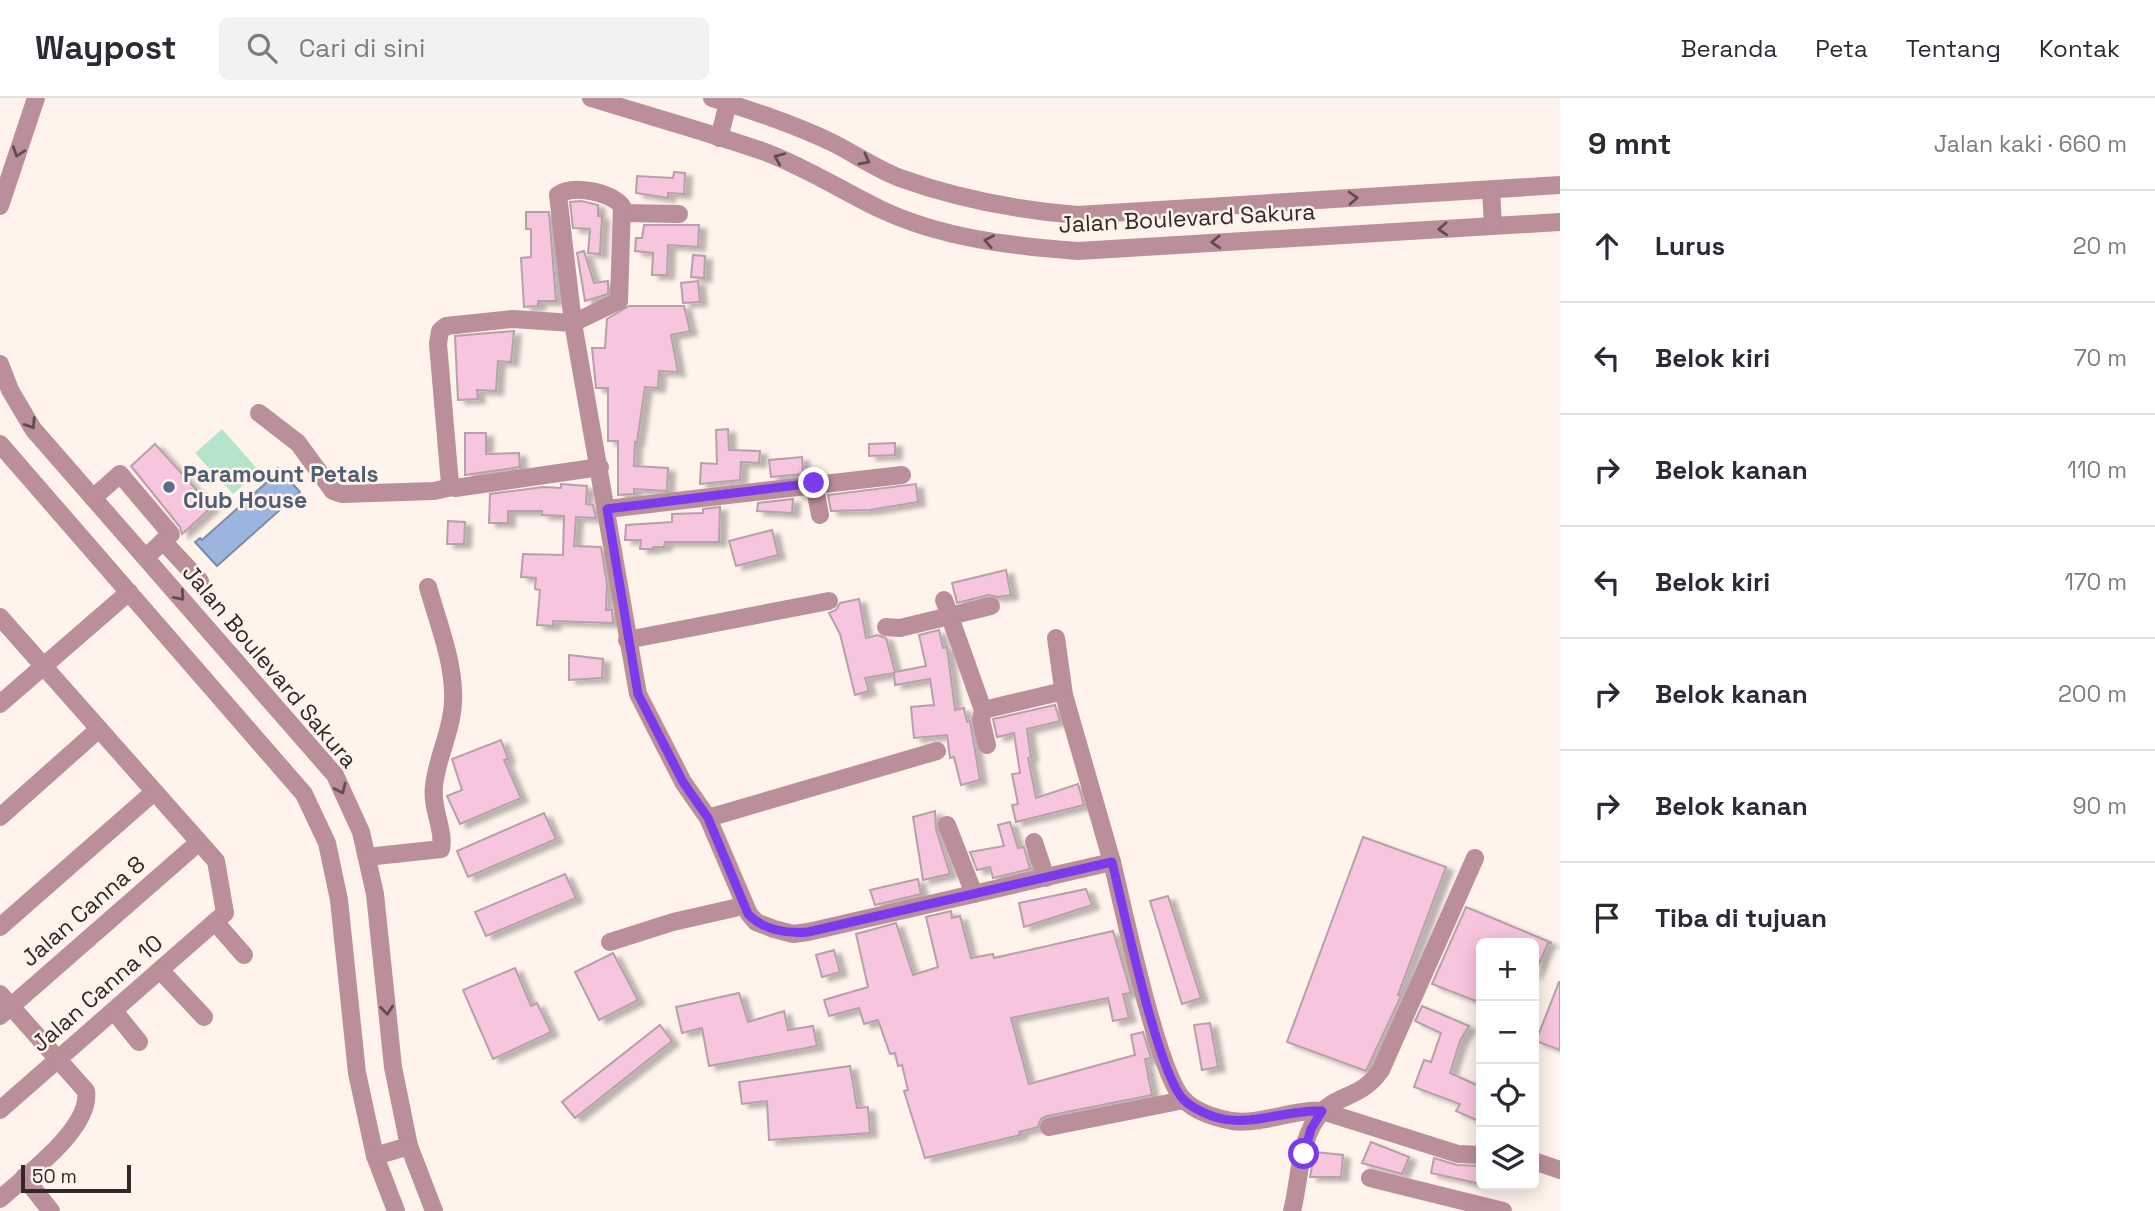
<!DOCTYPE html>
<html lang="id">
<head>
<meta charset="utf-8">
<style>
  :root { --surface:#fff; --page:#f2f2f3; --text:#2b2b33; --muted:#7c7c81; --line:#e1e1e2 }
  body { margin:0; font-family:"Space Grotesk",sans-serif; background:var(--page); color:var(--text) }
  .controls { position:absolute; right:21px; bottom:21px; display:grid; overflow:hidden; border-radius:10px; box-shadow:0 4px 18px #0003 }
  .controls button { width:63px; height:63px; display:grid; place-items:center; padding:0; border:0; border-bottom:2px solid var(--line); background:var(--surface); color:var(--text); font:35px sans-serif }
  .scale { position:absolute; left:21px; bottom:18px; width:110px; box-sizing:border-box; padding-left:7px; border:4px solid #302925; border-top:0; font-size:19px; line-height:24px; white-space:nowrap; color:#302925; -webkit-text-stroke:5px #fff3ec; paint-order:stroke }
  .stop { position:absolute; width:21px; height:21px; margin:-16px; border:5px solid #7c3aed; border-radius:50%; background:#fff }
  .stop.end { background:#7c3aed; border-color:#fff; box-shadow:0 2px 7px #0008 }
  .list { margin:0; padding:0; list-style:none }
  h2 { display:flex; justify-content:space-between; align-items:center; height:91px; margin:0; padding:0 28px; font-size:30px }
  h2 small { font-size:23px; font-weight:400; color:var(--muted) }
  .list li { display:grid; grid-template-columns:46px 1fr auto; gap:21px; align-items:center; box-sizing:border-box; height:112px; padding:0 28px; border-top:2px solid var(--line) }
  .list b { display:block; font-size:26px; white-space:nowrap }
  .list em { font-size:23px; font-style:normal; color:var(--muted) }
  .icon { flex:none; width:38px; height:38px; fill:none; stroke:currentColor; stroke-width:2; stroke-linecap:round; stroke-linejoin:round }
  .map { position:relative; flex:none; width:1560px; height:1113px; overflow:hidden }
  header { display:flex; align-items:center; gap:42px; box-sizing:border-box; height:98px; padding:0 35px; background:var(--surface); border-bottom:2px solid var(--line) }
  header strong { font-size:33px }
  nav { display:flex; gap:38px; margin-inline-start:auto; font-size:24px }
  .search { width:490px; height:63px; background:var(--page); display:flex; align-items:center; gap:18px; box-sizing:border-box; padding:0 24px; border-radius:10px; color:var(--muted); font-size:26px }
  main { display:flex }
  aside { flex:1; background:var(--surface) }
  .map>svg:first-child { display:block }
</style>
</head>
<body>
<header>
<strong>Waypost</strong>
<div class="search"><svg class="icon" aria-label="search" viewBox="0 0 24 24"><circle cx="10" cy="10" r="6"/><path d="M15 15l6 6"/></svg>Cari di sini</div>
<nav><a>Beranda</a><a>Peta</a><a>Tentang</a><a>Kontak</a></nav>
</header>
<main>
<div class="map">
<svg width="1560" height="1113" viewBox="0 0 1560 1113">
  <defs>
    <filter id="shadow"><feDropShadow dx="7" dy="4" stdDeviation="2" flood-color="#0004"/></filter>
  </defs>
  <rect width="100%" height="100%" fill="#fff3ec"/>
  <path fill="#b5e4ca" d="M222,331L259,373L233,396L195,355Z"/>
  <path fill="#9cb5de" stroke="#7c8ba6" stroke-width="2" d="M278,370L300,394L217,468L195,444L200,440L202,442L276,376Z"/>
  <g fill="#f7c5dd" stroke="#b4a1aa" stroke-width="2" filter="url(#shadow)">
    <path d="M674,74L685,75L684,96L668,95V100L636,95L637,78L673,80Z"/>
    <path d="M581,103L598,107V118H602L600,156L588,155L590,131L573,130L570,104Z"/>
    <path d="M526,114H549L556,203H538V208L524,209L521,160L531,159V131H526Z"/>
    <path d="M644,127H699L698,149L668,147L667,177H652L653,155L635,153L636,140H642Z"/>
    <path d="M584,153L594,185L608,183V196L585,203L577,155Z"/>
    <path d="M693,157L705,158L704,180L691,179Z"/>
    <path d="M698,183L700,204L683,205L681,185Z"/>
    <path d="M629,208H684L690,233L671,237L678,274L659,273L658,290L645,289L637,344H635L634,368L668,370L667,393L634,391V396L618,397V343H608V290H596L592,250H605L607,221Z"/>
    <path d="M514,233L511,264L498,263L496,293L477,292L478,301L458,302L455,238Z"/>
    <path d="M728,331L729,352L760,353L759,365L741,364L740,382L700,386L701,365L717,366L716,332Z"/>
    <path d="M465,335H486V356L519,355L520,369L465,377Z"/>
    <path d="M895,345V357L869,358V346Z"/>
    <path d="M155,346L212,409L182,436L180,429L131,368Z"/>
    <path d="M802,359L803,376L771,379L769,362Z"/>
    <path d="M561,386L587,388L586,406L593,407L596,420L576,419L574,448L601,449L607,486L606,512H612L613,525L553,523V528L537,527L540,492L535,491L536,480L521,479L523,456L563,457L564,418L542,417V413H508V425H489L490,396L543,389L561,390Z"/>
    <path d="M916,386L918,404L870,412L831,413L828,397Z"/>
    <path d="M793,401L792,415L757,413L758,405Z"/>
    <path d="M720,409L719,444H665L664,449H653V451H640L641,442H625L626,427L672,424V416L703,415V411Z"/>
    <path d="M448,423L465,424L464,446H447Z"/>
    <path d="M772,432L778,457L736,468L729,443Z"/>
    <path d="M1006,472L1011,497L998,499L988,497L957,505L952,485Z"/>
    <path d="M859,501L866,540L878,537L886,540L895,574L926,568L919,537L939,532L943,550L947,549L955,612L964,610L967,624L970,623L980,682L961,687L954,659L950,660L947,637L914,640L911,609L934,607L930,581L895,587L894,575L865,580L869,593L855,597L840,536L829,515L836,512L840,505Z"/>
    <path d="M569,557L603,561L602,580L569,582Z"/>
    <path d="M1055,607L1060,623L1027,631L1031,659L1028,660L1036,700L1078,686L1084,707L1016,724L1012,707L1018,706L1012,676L1020,675L1014,635L997,639L993,621Z"/>
    <path d="M501,642L508,661L504,662L521,700L460,726L447,698L462,692L452,661Z"/>
    <path d="M935,713L936,731L950,776L923,782L913,719Z"/>
    <path d="M544,715L556,741L468,779L457,753Z"/>
    <path d="M1010,724L1018,750L1024,749L1030,771L993,780L990,769L977,772L970,754L1004,748L998,727Z"/>
    <path d="M1363,739L1446,769L1398,897L1401,898L1366,973L1287,944Z"/>
    <path d="M565,776L576,800L486,838L475,814Z"/>
    <path d="M918,781L921,796L875,807L870,792Z"/>
    <path d="M1086,791L1092,807L1024,829L1019,805Z"/>
    <path d="M1168,798L1201,900L1182,906L1150,803Z"/>
    <path d="M1466,809L1552,845H1548L1534,878V845H1481V905L1432,886Z"/>
    <path d="M951,813L952,820L960,818L971,860L993,856L994,860L1113,833L1131,895L1123,896L1129,920L1113,923L1108,900L1011,920L1029,986L1135,957L1131,937L1143,934L1151,960L1145,961L1152,997L1047,1018L1041,1021L1038,1029L1019,1034L1020,1037L925,1060L904,993L908,992L902,967L898,968L895,955L890,956L878,922L864,926L859,910L829,918L824,902L868,889L856,836L896,825L913,877L938,869L926,819Z"/>
    <path d="M834,852L840,874L822,879L816,857Z"/>
    <path d="M613,855L638,902L599,922L575,874Z"/>
    <path d="M515,870L531,908L537,905L551,934L493,961L463,892Z"/>
    <path d="M1559,884H1560V952L1536,943Z"/>
    <path d="M739,895L748,924L784,913L788,932L813,928L817,948L709,968L702,930L682,935L676,909Z"/>
    <path d="M1422,908L1469,928L1460,943L1450,975L1481,989V1024L1456,1013L1460,1006L1414,989L1424,962L1431,964L1441,935L1415,923Z"/>
    <path d="M1210,925L1218,969L1202,972L1194,927Z"/>
    <path d="M660,927L672,943L575,1020L562,1004Z"/>
    <path d="M850,968L857,1010L868,1009L870,1035L769,1042L767,1003L742,1006L739,984Z"/>
    <path d="M1371,1044L1409,1059L1402,1076L1362,1065Z"/>
    <path d="M1315,1054L1343,1057L1341,1079H1310Z"/>
    <path d="M1434,1060L1457,1067L1481,1068V1086L1431,1075Z"/>
  </g>
  <g fill="none" stroke-linecap="round" stroke-linejoin="round">
    <g stroke="#bb8f99" stroke-width="18">
      <path d="M591,0C649,18 708,34 765,54C805,69 841,92 880,111C941,140 1011,148 1078,153L1560,124"/>
      <path d="M712,0C753,13 794,26 833,45C855,56 876,71 900,80C958,101 1016,112 1078,117L1560,87"/>
      <path d="M719,40L728,5"/>
      <path d="M1491,92L1493,128"/>
      <path d="M0,108L36,0"/>
      <path d="M623,115L679,116"/>
      <path d="M0,266L10,292L33,331L335,677L361,734L375,796L393,969L409,1048L434,1113"/>
      <path d="M259,315L298,345L333,393L342,396L434,393L452,389"/>
      <path d="M0,346L304,696L327,745L339,802L357,975L375,1058L396,1113"/>
      <path d="M600,369L455,390L450,386L438,246L440,233L446,228L513,221L573,225L619,203L622,108C610,94 573,86 558,97L573,225L638,596L683,684L708,720L749,816L756,824L774,831L793,836L808,834L1112,764C1123,808 1158,978 1184,1002C1196,1014 1216,1020 1232,1023C1262,1027 1292,1011 1322,1013L1458,1056L1481,1057"/>
      <path d="M814,385L820,417"/>
      <path d="M93,400L120,376L171,436L146,459"/>
      <path d="M607,411L902,377"/>
      <path d="M163,443L200,483"/>
      <path d="M944,502L983,612"/>
      <path d="M0,519L216,763L225,815L0,1012"/>
      <path d="M886,529L900,530L991,508"/>
      <path d="M1056,540L1064,597"/>
      <path d="M627,542L829,503"/>
      <path d="M0,606L129,494"/>
      <path d="M987,647L981,622L983,612L1055,595L1064,597L1112,764"/>
      <path d="M0,719L99,631"/>
      <path d="M708,720L937,653"/>
      <path d="M947,727L974,796"/>
      <path d="M1034,744L1046,780"/>
      <path d="M367,759L441,751C445,732 431,711 434,688C437,659 452,633 453,604C455,566 438,525 428,489"/>
      <path d="M215,824L244,857"/>
      <path d="M0,829L154,694"/>
      <path d="M610,844L673,824L743,808"/>
      <path d="M160,872L204,919"/>
      <path d="M0,896L86,993C92,1030 25,1078 0,1101"/>
      <path d="M114,913L139,944"/>
      <path d="M0,918L199,744"/>
      <path d="M1049,1029L1184,1002"/>
      <path d="M375,1058L409,1048"/>
      <path d="M1534,1063L1560,1072"/>
      <path d="M24,1079L51,1113"/>
      <path d="M1370,1080L1503,1113"/>
      <path d="M1292,1113C1300,1083 1299,1039 1321,1015C1338,996 1362,1000 1381,972L1475,760"/>
    </g>
  </g>
  <defs><path id="oneway-chevron" d="M-2-3.5L2.5 0L-2 3.5" fill="none" stroke-width="1.6" stroke-linecap="round" stroke-linejoin="round" transform="scale(1.75)"/></defs>
  <g stroke="#614d4e">
    <use href="#oneway-chevron" transform="translate(18 54) rotate(109)"/>
    <use href="#oneway-chevron" transform="translate(779 60) rotate(-157)"/>
    <use href="#oneway-chevron" transform="translate(865 62) rotate(28)"/>
    <use href="#oneway-chevron" transform="translate(1353 100) rotate(-3)"/>
    <use href="#oneway-chevron" transform="translate(1443 131) rotate(177)"/>
    <use href="#oneway-chevron" transform="translate(989 143) rotate(-169)"/>
    <use href="#oneway-chevron" transform="translate(1216 144) rotate(177)"/>
    <use href="#oneway-chevron" transform="translate(31 326) rotate(57)"/>
    <use href="#oneway-chevron" transform="translate(180 498) rotate(49)"/>
    <use href="#oneway-chevron" transform="translate(341 691) rotate(65)"/>
    <use href="#oneway-chevron" transform="translate(387 912) rotate(84)"/>
  </g>
  <g fill="none" stroke-linecap="round" stroke-linejoin="round">
    <path stroke="#7c3aed" stroke-width="9" d="M814,385L607,411L638,596L683,684L708,720L748,816C763,832 787,836 808,834L1112,764C1123,808 1158,978 1184,1002C1190,1008 1203,1015 1212,1018C1249,1031 1284,1011 1322,1013L1311,1031L1304,1056"/>
  </g>
  <circle fill="#5c6f8a" stroke="#fff3ec" stroke-width="2.5" cx="169" cy="389" r="7"/>
  <g text-anchor="middle" dominant-baseline="central" stroke-width="5" stroke-linejoin="round" paint-order="stroke">
    <g font-size="23" fill="#302925" stroke="#fff3ec">
      <text transform="translate(1187 120) rotate(-3)">Jalan Boulevard Sakura</text>
      <text transform="translate(270 568) rotate(50)">Jalan Boulevard Sakura</text>
      <text transform="translate(83 813) rotate(-41)">Jalan Canna 8</text>
      <text transform="translate(97 895) rotate(-41)">Jalan Canna 10</text>
    </g>
    <g font-size="23" font-weight="bold" fill="#4e5e75" stroke="#fff3ec" text-anchor="start">
      <text x="183" y="376">Paramount Petals<tspan x="183" dy="26">Club House</tspan></text>
    </g>
  </g>
</svg>
<div class="controls">
<button>+</button>
<button>−</button>
<button><svg class="icon" aria-label="locate" viewBox="0 0 24 24"><circle cx="12" cy="12" r="6"/><path d="M12 2v4M12 18v4M2 12h4M18 12h4"/></svg></button>
<button><svg class="icon" aria-label="layers" viewBox="0 0 24 24"><path d="M12 4l9 5-9 5-9-5zM3 14l9 5 9-5"/></svg></button>
</div>
<div class="scale">50 m</div>
<div class="stop" style="left:1304px;top:1056px"></div>
<div class="stop end" style="left:814px;top:385px"></div>
</div>
<aside>
<h2>9 mnt<small>Jalan kaki · 660 m</small></h2>
<ul class="list">
<li><svg class="icon" aria-label="ahead" viewBox="0 0 24 24"><path d="M12 20V5M6 11l6-6 6 6"/></svg><div><b>Lurus</b></div><em>20 m</em></li>
<li><svg class="icon" aria-label="left" viewBox="0 0 24 24"><path d="M17 20v-9H6M10 6l-5 5 5 5"/></svg><div><b>Belok kiri</b></div><em>70 m</em></li>
<li><svg class="icon" aria-label="right" viewBox="0 0 24 24"><path d="M7 20v-9h11M14 6l5 5-5 5"/></svg><div><b>Belok kanan</b></div><em>110 m</em></li>
<li><svg class="icon" aria-label="left" viewBox="0 0 24 24"><path d="M17 20v-9H6M10 6l-5 5 5 5"/></svg><div><b>Belok kiri</b></div><em>170 m</em></li>
<li><svg class="icon" aria-label="right" viewBox="0 0 24 24"><path d="M7 20v-9h11M14 6l5 5-5 5"/></svg><div><b>Belok kanan</b></div><em>200 m</em></li>
<li><svg class="icon" aria-label="right" viewBox="0 0 24 24"><path d="M7 20v-9h11M14 6l5 5-5 5"/></svg><div><b>Belok kanan</b></div><em>90 m</em></li>
<li><svg class="icon" aria-label="arrive" viewBox="0 0 24 24"><path d="M6 21V4h12l-3 4 3 4H6"/></svg><div><b>Tiba di tujuan</b></div></li>
</ul>
</aside>
</main>
</body>
</html>
